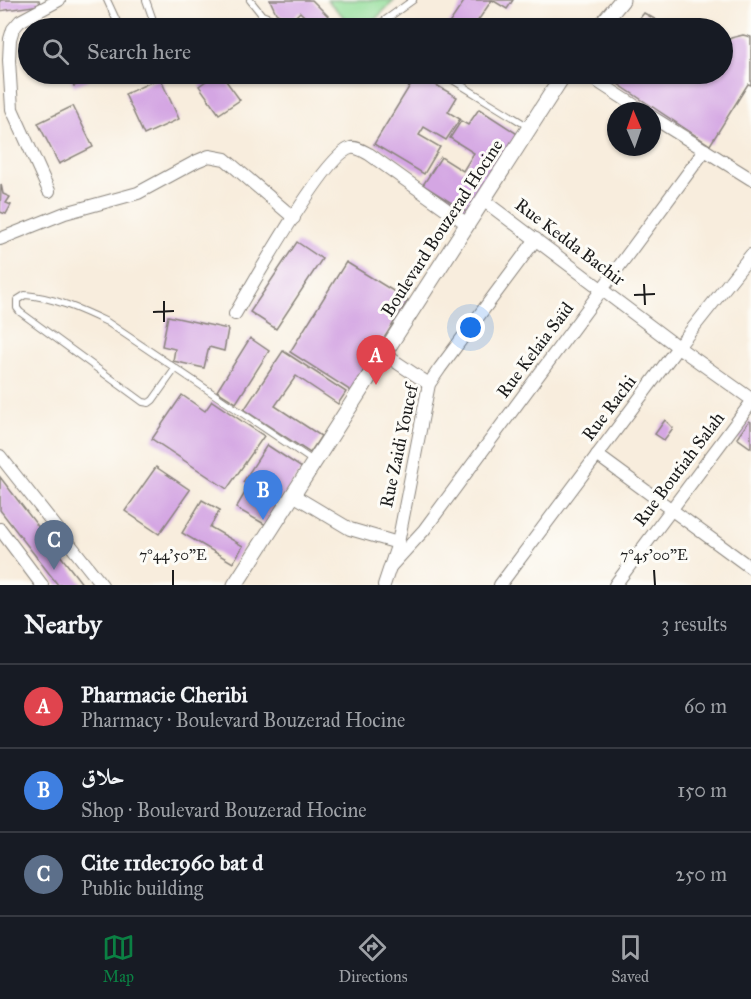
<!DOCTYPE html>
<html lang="en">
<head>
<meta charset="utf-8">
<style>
  :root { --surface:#171b24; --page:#242831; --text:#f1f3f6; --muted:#9ea1a6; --line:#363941; --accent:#0b8043 }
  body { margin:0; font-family:"IM FELL Great Primer",Amiri,serif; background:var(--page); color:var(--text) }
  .compass { position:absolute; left:607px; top:102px; width:54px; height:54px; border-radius:50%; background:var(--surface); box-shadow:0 2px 4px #0004; rotate:358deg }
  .you { position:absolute; left:471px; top:328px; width:21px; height:21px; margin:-15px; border:4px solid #fff; border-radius:50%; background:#1a73e8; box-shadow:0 0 0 9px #1a73e833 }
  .badge { display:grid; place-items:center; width:39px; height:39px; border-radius:50%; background:var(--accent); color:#fff; font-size:20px; font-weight:700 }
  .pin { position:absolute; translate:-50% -50px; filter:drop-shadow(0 2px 3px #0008) }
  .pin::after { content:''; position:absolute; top:32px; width:21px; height:18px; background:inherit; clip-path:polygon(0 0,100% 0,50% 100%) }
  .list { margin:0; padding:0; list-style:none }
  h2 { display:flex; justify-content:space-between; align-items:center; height:78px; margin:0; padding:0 24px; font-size:26px }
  h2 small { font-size:20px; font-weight:400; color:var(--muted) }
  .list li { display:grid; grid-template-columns:39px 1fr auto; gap:18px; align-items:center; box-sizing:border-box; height:84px; padding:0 24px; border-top:2px solid var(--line) }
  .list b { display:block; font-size:22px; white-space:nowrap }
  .list p { margin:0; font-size:20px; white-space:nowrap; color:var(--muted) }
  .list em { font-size:20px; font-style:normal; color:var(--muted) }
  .icon { flex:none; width:33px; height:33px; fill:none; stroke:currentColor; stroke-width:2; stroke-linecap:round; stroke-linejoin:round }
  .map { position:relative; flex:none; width:751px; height:585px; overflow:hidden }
  .search { position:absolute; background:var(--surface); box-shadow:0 2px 4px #0004; left:18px; right:18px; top:18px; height:66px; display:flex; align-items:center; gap:15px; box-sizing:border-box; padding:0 21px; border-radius:33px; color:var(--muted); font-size:22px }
  .sheet { height:330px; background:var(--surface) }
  nav { display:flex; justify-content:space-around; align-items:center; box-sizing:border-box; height:84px; border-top:2px solid var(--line); background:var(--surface); font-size:16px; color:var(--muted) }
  nav a { display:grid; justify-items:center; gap:3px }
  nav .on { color:var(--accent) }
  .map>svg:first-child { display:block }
</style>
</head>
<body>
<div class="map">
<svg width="751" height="585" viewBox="0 0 751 585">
  <rect width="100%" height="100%" fill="#fdfcf7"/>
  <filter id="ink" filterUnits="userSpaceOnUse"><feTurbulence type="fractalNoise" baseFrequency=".0167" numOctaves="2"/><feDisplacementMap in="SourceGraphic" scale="12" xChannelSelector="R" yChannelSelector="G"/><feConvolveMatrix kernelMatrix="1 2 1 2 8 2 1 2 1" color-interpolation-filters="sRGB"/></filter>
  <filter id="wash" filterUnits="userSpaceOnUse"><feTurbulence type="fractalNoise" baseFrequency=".008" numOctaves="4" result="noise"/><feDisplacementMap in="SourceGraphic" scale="24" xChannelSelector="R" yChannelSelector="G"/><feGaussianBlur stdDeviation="1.35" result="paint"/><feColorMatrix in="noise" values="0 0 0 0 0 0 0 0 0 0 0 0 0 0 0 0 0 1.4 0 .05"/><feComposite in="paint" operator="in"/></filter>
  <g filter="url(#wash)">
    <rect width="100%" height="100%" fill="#f8eddd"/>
    <path fill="#92dd99" stroke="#577c5a" stroke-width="1.5" d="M327,0H395L366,28H355Z"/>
    <g id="blocks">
      <g fill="#d4a6e3">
        <path d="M0,0H39L40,5L0,11Z"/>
        <path d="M270,0H312L340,28H316L300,12L294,18L282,17L276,13Z"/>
        <path d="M465,0H492L473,28H446Z"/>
        <path d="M492,0H513L507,9Z"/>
        <path d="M644,13L665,25L663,28H632Z"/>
        <path d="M743,35L751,37V85L748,84L710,145L603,74H722V47L731,38Z"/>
        <path d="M68,74H101L74,86Z"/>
        <path d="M216,74H221L240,100L219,114L199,86Z"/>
        <path d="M417,74L457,97L448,112L460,119L446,140L424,127L419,135L440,147L424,174L374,144Z"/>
        <path d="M160,78L179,119L144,135L125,94Z"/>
        <path d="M73,106L93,147L59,164L38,123Z"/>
        <path d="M479,109L519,135L469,214L423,185L441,157L463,171L474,153L450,138L461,121L468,125Z"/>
        <path d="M1,184L3,194L10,197L6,203L11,205L6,214L0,212Z"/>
        <path d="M297,242L322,259L276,329L250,312Z"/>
        <path d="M346,262L408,300L351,391L290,352Z"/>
        <path d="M168,316L228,329L224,351L209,347L204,368L173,361L175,349L162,346Z"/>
        <path d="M250,338L269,351L236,403L217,391Z"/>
        <path d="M283,351L346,392L338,404L296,376L275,406L321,436L310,453L244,410Z"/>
        <path d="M182,395L205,411L212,401L264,436L227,489L152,439Z"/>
        <path d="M665,420L673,428L664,440L655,434Z"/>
        <path d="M749,421L751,422V448L737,438Z"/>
        <path d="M267,445L302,468L266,525L236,508L249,486L243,482Z"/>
        <path d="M156,467L190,490L159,534L125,511Z"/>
        <path d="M0,477L83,585H58L0,510Z"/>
        <path d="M202,500L220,510L210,527L243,546L233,563L182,533Z"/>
      </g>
    </g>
  </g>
  <g filter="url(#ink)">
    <use href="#blocks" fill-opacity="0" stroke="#8a847c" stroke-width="1.5"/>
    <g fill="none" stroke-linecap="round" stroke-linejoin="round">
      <g stroke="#8a847c" stroke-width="8">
        <g id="service">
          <path d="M107,0L120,28"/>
          <path d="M146,0L153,20L154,28"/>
          <path d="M250,0L262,15L295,28"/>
          <path d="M374,28L413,0"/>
          <path d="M443,74L529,127"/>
          <path d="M175,369L153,400L149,403L143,402L20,312L17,308V300L25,295C53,297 82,310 107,322L313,461"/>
        </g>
      </g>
      <g stroke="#8a847c" stroke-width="14">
        <g id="minor">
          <path d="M586,74L643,111"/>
          <path d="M652,117L751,179"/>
          <path d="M49,191L12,109L9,60L10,39L13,29L20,21L59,0"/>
          <path d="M483,200L678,347L751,399"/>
          <path d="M0,239L65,213L138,193L197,161L209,156L225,159L294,218"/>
          <path d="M235,314C251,287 326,153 351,148C357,147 363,151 369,154L467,224"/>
          <path d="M384,354L429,384"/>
          <path d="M597,455L751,568"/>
          <path d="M0,456L102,585"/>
          <path d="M293,495L350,529L398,543"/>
          <path d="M0,529L42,585"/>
          <path d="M390,567L424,530L705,150"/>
          <path d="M384,585L398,543L429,384L440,368L536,239"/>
          <path d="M500,585L678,347L751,255"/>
          <path d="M615,585L751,403"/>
        </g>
      </g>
      <g stroke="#8a847c" stroke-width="17">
        <g id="tertiary">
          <path d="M599,28L622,0"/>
          <path d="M235,585L564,74"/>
        </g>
      </g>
      <use href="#service" stroke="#fff" stroke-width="6"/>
      <use href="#minor" stroke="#fff" stroke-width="12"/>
      <use href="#tertiary" stroke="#fff" stroke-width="15"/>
    </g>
  </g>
  <path fill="none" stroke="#1c1c1c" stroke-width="2" d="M644,284L645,305M634,295L655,294M164,301V322M153,312L174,311M173,570V585M654,570L655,585"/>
  <g text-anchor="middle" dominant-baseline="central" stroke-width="6" stroke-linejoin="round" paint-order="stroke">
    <g font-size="18" fill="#1c1c1c" stroke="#fdfcf7">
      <text transform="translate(442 228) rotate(-57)">Boulevard Bouzerad Hocine</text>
      <text transform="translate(570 242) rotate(37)">Rue Kedda Bachir</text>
      <text transform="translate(535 350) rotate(-53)">Rue Kelaia Saïd</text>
      <text transform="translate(609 408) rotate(-53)">Rue Rachi</text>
      <text transform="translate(399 446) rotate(-78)">Rue Zaidi Youcef</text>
      <text transform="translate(679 469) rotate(-53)">Rue Boutiah Salah</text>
    </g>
  </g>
  <g font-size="15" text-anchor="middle" fill="#1c1c1c" stroke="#fdfcf7" stroke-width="6" stroke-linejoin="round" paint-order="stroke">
    <text x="173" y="560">7°44'50"E</text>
    <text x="654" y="560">7°45'00"E</text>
  </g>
</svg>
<svg class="compass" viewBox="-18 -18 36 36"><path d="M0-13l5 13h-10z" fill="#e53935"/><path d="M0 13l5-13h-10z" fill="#9ea1a6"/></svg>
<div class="you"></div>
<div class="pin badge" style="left:376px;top:385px;background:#e0444e">A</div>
<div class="pin badge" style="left:263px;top:520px;background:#3f7fe0">B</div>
<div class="pin badge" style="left:54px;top:570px;background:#5c6f8a">C</div>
<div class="search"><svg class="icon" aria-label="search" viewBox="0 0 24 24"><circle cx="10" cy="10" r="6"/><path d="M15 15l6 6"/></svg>Search here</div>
</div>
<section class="sheet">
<h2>Nearby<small>3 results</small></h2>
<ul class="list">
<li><span class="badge" style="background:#e0444e">A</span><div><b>Pharmacie Cheribi</b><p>Pharmacy · Boulevard Bouzerad Hocine</p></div><em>60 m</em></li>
<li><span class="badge" style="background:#3f7fe0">B</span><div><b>حلاق</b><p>Shop · Boulevard Bouzerad Hocine</p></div><em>150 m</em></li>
<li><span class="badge" style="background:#5c6f8a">C</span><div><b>Cite 11dec1960 bat d</b><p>Public building</p></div><em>250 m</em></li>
</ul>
</section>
<nav>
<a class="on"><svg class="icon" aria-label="map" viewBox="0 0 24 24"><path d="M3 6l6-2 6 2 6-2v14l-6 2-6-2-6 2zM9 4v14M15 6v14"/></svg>Map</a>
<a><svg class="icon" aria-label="directions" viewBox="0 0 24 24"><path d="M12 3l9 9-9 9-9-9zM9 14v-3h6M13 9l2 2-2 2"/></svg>Directions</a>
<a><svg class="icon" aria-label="saved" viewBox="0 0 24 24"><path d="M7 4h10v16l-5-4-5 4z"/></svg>Saved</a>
</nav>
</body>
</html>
